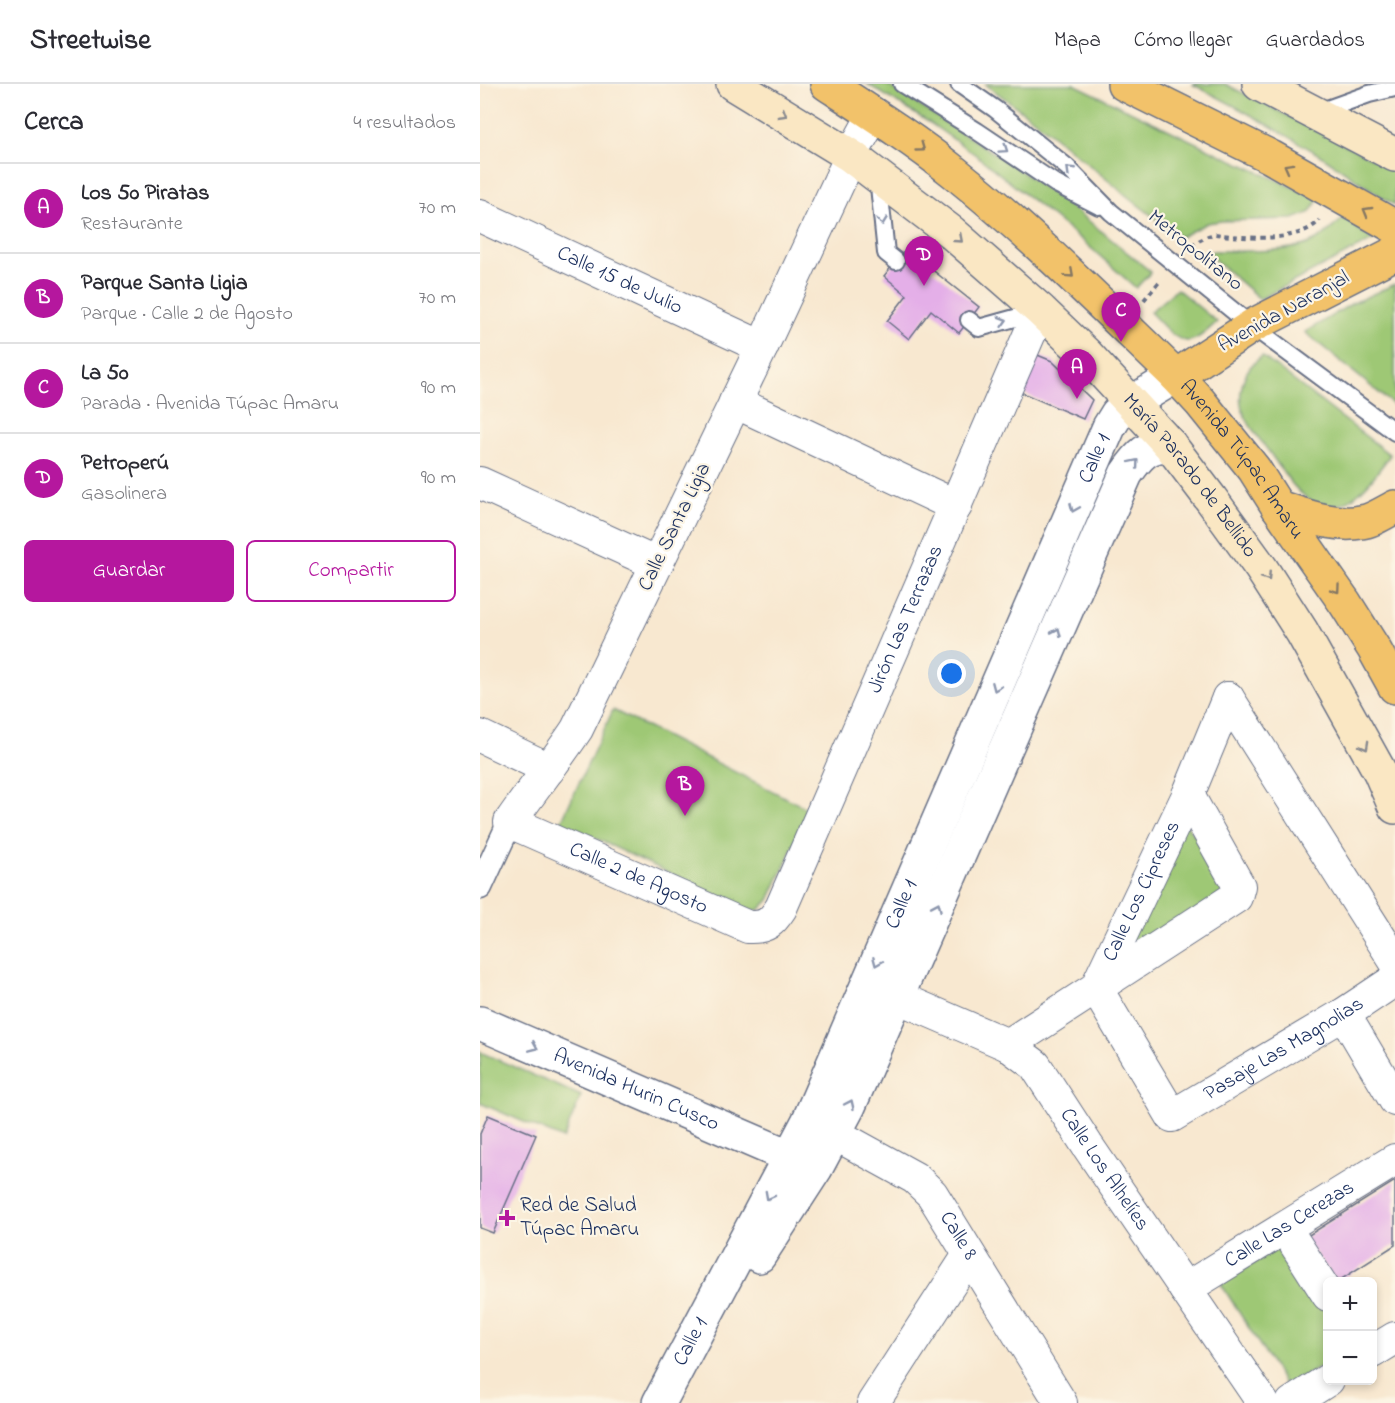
<!DOCTYPE html>
<html lang="es">
<head>
<meta charset="utf-8">
<style>
  :root { --surface:#fff; --page:#f7f7f7; --text:#2b2b33; --muted:#7c7c81; --line:#e1e1e2; --accent:#b5179e }
  body { margin:0; font-family:"Indie Flower",sans-serif; background:var(--page); color:var(--text) }
  .controls { position:absolute; right:18px; bottom:18px; display:grid; overflow:hidden; border-radius:9px; box-shadow:0 3px 9px #0003 }
  .controls button { width:54px; height:54px; display:grid; place-items:center; padding:0; border:0; border-bottom:2px solid var(--line); background:var(--surface); color:var(--text); font:30px sans-serif }
  .you { position:absolute; left:472px; top:590px; width:21px; height:21px; margin:-15px; border:4px solid #fff; border-radius:50%; background:#1a73e8; box-shadow:0 0 0 9px #1a73e833 }
  .badge { display:grid; place-items:center; width:39px; height:39px; border-radius:50%; background:var(--accent); color:#fff; font-size:20px; font-weight:700 }
  .pin { position:absolute; translate:-50% -50px; filter:drop-shadow(0 2px 3px #0008) }
  .pin::after { content:''; position:absolute; top:32px; width:21px; height:18px; background:inherit; clip-path:polygon(0 0,100% 0,50% 100%) }
  .list { margin:0; padding:0; list-style:none }
  h2 { display:flex; justify-content:space-between; align-items:center; height:78px; margin:0; padding:0 24px; font-size:26px }
  h2 small { font-size:20px; font-weight:400; color:var(--muted) }
  .list li { display:grid; grid-template-columns:39px 1fr auto; gap:18px; align-items:center; box-sizing:border-box; height:90px; padding:0 24px; border-top:2px solid var(--line) }
  .list b { display:block; font-size:22px; white-space:nowrap }
  .list p { margin:0; font-size:20px; white-space:nowrap; color:var(--muted) }
  .list em { font-size:20px; font-style:normal; color:var(--muted) }
  .actions { display:flex; gap:12px; padding:18px 24px }
  .actions a { flex:1; padding:14px 0; border:2px solid var(--accent); border-radius:9px; text-align:center; font-size:21px; color:var(--accent) }
  .actions .main { background:var(--accent); color:#fff }
  .map { position:relative; flex:none; width:915px; height:1319px; overflow:hidden }
  header { display:flex; align-items:center; gap:36px; box-sizing:border-box; height:84px; padding:0 30px; background:var(--surface); border-bottom:2px solid var(--line) }
  header strong { font-size:28px }
  nav { display:flex; gap:33px; margin-inline-start:auto; font-size:21px }
  main { display:flex }
  aside { flex:1; background:var(--surface) }
  .map>svg:first-child { display:block }
</style>
</head>
<body>
<header>
<strong>Streetwise</strong>
<nav><a>Mapa</a><a>Cómo llegar</a><a>Guardados</a></nav>
</header>
<main>
<aside>
<h2>Cerca<small>4 resultados</small></h2>
<ul class="list">
<li><span class="badge">A</span><div><b>Los 50 Piratas</b><p>Restaurante</p></div><em>70 m</em></li>
<li><span class="badge">B</span><div><b>Parque Santa Ligia</b><p>Parque · Calle 2 de Agosto</p></div><em>70 m</em></li>
<li><span class="badge">C</span><div><b>La 50</b><p>Parada · Avenida Túpac Amaru</p></div><em>90 m</em></li>
<li><span class="badge">D</span><div><b>Petroperú</b><p>Gasolinera</p></div><em>90 m</em></li>
</ul>
<div class="actions"><a class="main">Guardar</a><a>Compartir</a></div>
</aside>
<div class="map">
<svg width="915" height="1319" viewBox="0 0 915 1319">
  <rect width="100%" height="100%" fill="#fcf5e5"/>
  <filter id="ink" filterUnits="userSpaceOnUse"><feTurbulence type="fractalNoise" baseFrequency=".0167" numOctaves="2"/><feDisplacementMap in="SourceGraphic" scale="12" xChannelSelector="R" yChannelSelector="G"/><feConvolveMatrix kernelMatrix="1 2 1 2 8 2 1 2 1" color-interpolation-filters="sRGB"/></filter>
  <filter id="wash" filterUnits="userSpaceOnUse"><feTurbulence type="fractalNoise" baseFrequency=".008" numOctaves="4" result="noise"/><feDisplacementMap in="SourceGraphic" scale="24" xChannelSelector="R" yChannelSelector="G"/><feGaussianBlur stdDeviation="1.35" result="paint"/><feColorMatrix in="noise" values="0 0 0 0 0 0 0 0 0 0 0 0 0 0 0 0 0 1.4 0 .05"/><feComposite in="paint" operator="in"/></filter>
  <g filter="url(#wash)">
    <rect width="100%" height="100%" fill="#f8e8d0"/>
    <g fill="#9ec875" stroke="#5c7c6a" stroke-width="1.5">
      <path d="M387,0H406L531,80L599,129L671,188L656,204L603,157L496,71L450,39Z"/>
      <path d="M505,0H594L737,69L839,115L829,129L813,135L741,137L727,139L700,153L653,117L557,38Z"/>
      <path d="M712,0H745L915,86V121C891,107 869,90 846,75C802,48 758,23 712,0Z"/>
      <path d="M864,134L893,156L780,215L728,170L733,167C761,167 815,170 838,155C847,149 855,141 864,134Z"/>
      <path d="M915,200V322L825,248L871,220Z"/>
      <path d="M697,205L737,238C730,244 719,256 709,257C695,258 679,237 670,228Z"/>
      <path d="M782,272L910,371C892,396 862,441 827,414C812,403 802,386 792,372C783,359 763,336 761,320C759,310 763,293 769,285C772,280 778,276 782,272Z"/>
      <path d="M133,626L330,726L289,816L279,826H267L81,738Z"/>
      <path d="M701,734L754,802L635,881Z"/>
      <path d="M0,968L101,1012L83,1055L0,1019Z"/>
      <path d="M805,1159L847,1227V1278L807,1304L741,1200Z"/>
    </g>
    <g id="blocks">
      <g fill="#e4afe8">
        <path d="M426,165L499,223L479,249L451,226L429,255L407,237L427,211L404,192Z"/>
        <path d="M555,270L572,277L612,316L603,335L538,307Z"/>
        <path d="M8,1031L56,1051L13,1149L0,1144V1050Z"/>
        <path d="M915,1097V1161L857,1198L824,1154Z"/>
      </g>
    </g>
  </g>
  <g filter="url(#ink)">
    <use href="#blocks" fill-opacity="0" stroke="#687086" stroke-width="1.5"/>
    <g fill="none" stroke-linecap="round" stroke-linejoin="round">
      <g stroke="#687086" stroke-width="20">
        <g id="service">
          <path d="M422,0L497,47L576,100L619,122"/>
          <path d="M479,0L515,25L587,83L631,128L772,242L915,348"/>
          <path d="M836,29L889,10L915,4"/>
          <path d="M398,93L406,169L416,177"/>
          <path d="M489,236L499,244L560,227"/>
        </g>
      </g>
      <g stroke="#687086" stroke-width="27">
        <path id="pedestrian" d="M0,803L30,738"/>
      </g>
      <g stroke="#687086" stroke-width="34">
        <g id="minor">
          <path id="s1" d="M394,30L371,72L282,263L97,645C76,677 52,706 30,738L268,843C286,844 292,838 301,824L560,226"/>
          <path id="s2" d="M0,132L282,263"/>
          <path d="M255,318L476,422"/>
          <path d="M0,399L177,480"/>
          <path d="M748,614L915,877"/>
          <path d="M0,652L69,685"/>
          <path id="s3" d="M708,711L759,802L756,813L616,904L692,1032L864,930L915,896"/>
          <path id="s4" d="M417,913L528,961L555,981L607,1061L783,1319"/>
          <path d="M864,930L915,1016"/>
          <path id="s5" d="M528,961L616,904L708,711L748,614"/>
          <path id="s6" d="M331,1040L355,1050L435,1094L452,1110L581,1319"/>
          <path d="M805,1144L848,1211"/>
          <path id="s7" d="M705,1205L915,1076"/>
          <path d="M892,1268L915,1254"/>
          <path d="M393,1319L489,1171"/>
          <path d="M812,1319L848,1296"/>
        </g>
      </g>
      <g stroke="#687086" stroke-width="36">
        <g id="tertiary">
          <path id="s8" d="M0,939L329,1081"/>
          <path d="M279,1172L336,1084L369,1022L646,390C659,371 667,361 690,361"/>
          <path id="s9" d="M179,1319L328,1038L629,343L637,330L651,319L696,292"/>
        </g>
      </g>
      <g stroke="#687086" stroke-width="36">
        <g id="secondary">
          <path id="s10" d="M253,0L371,72L471,148L560,226L607,271L690,361L731,415L781,484L822,548L900,688L915,723"/>
          <path d="M779,0L915,71"/>
        </g>
      </g>
      <g stroke="#687086" stroke-width="36">
        <g id="primary">
          <path d="M347,0C390,28 434,56 474,88C553,151 623,222 696,292"/>
          <path d="M644,0L791,73L915,143"/>
        </g>
      </g>
      <g stroke="#687086" stroke-width="36">
        <g id="trunk">
          <path id="s11" d="M915,169L772,242L696,292L720,318L774,385L798,423L865,519L894,565L915,603"/>
          <path d="M798,423C823,431 854,443 881,438C892,437 905,428 915,423"/>
        </g>
      </g>
      <g stroke="#687086" stroke-width="4" stroke-dasharray="4.5 4.5" stroke-linecap="butt">
        <path d="M711,161L728,152L735,150C765,154 818,160 840,136"/>
        <path d="M664,216L680,197"/>
      </g>
      <use href="#service" stroke="#fff" stroke-width="16"/>
      <use href="#pedestrian" stroke="#fff" stroke-width="24"/>
      <use href="#minor" stroke="#fff" stroke-width="32"/>
      <use href="#tertiary" stroke="#fff" stroke-width="33"/>
      <use href="#secondary" stroke="#fae7c3" stroke-width="33"/>
      <use href="#primary" stroke="#f2c26a" stroke-width="33"/>
      <use href="#trunk" stroke="#f2c26a" stroke-width="33"/>
    </g>
    <defs><path id="oneway-chevron" d="M-2-3.5L2.5 0L-2 3.5" fill="none" stroke-width="1.6" stroke-linecap="round" stroke-linejoin="round" transform="scale(1.5)"/></defs>
    <g stroke="#8a8b90">
      <use href="#oneway-chevron" transform="translate(303 30) rotate(31)"/>
      <use href="#oneway-chevron" transform="translate(479 155) rotate(41)"/>
      <use href="#oneway-chevron" transform="translate(787 493) rotate(57)"/>
      <use href="#oneway-chevron" transform="translate(885 662) rotate(61)"/>
    </g>
    <g stroke="#867864">
      <use href="#oneway-chevron" transform="translate(441 64) rotate(36)"/>
      <use href="#oneway-chevron" transform="translate(808 83) rotate(-151)"/>
      <use href="#oneway-chevron" transform="translate(887 127) rotate(-150)"/>
      <use href="#oneway-chevron" transform="translate(590 190) rotate(42)"/>
      <use href="#oneway-chevron" transform="translate(856 505) rotate(55)"/>
    </g>
    <g stroke="#8d97ae">
      <use href="#oneway-chevron" transform="translate(524 65) rotate(34)"/>
      <use href="#oneway-chevron" transform="translate(590 86) rotate(-136)"/>
      <use href="#oneway-chevron" transform="translate(402 137) rotate(84)"/>
      <use href="#oneway-chevron" transform="translate(523 237) rotate(-16)"/>
      <use href="#oneway-chevron" transform="translate(655 379) rotate(-50)"/>
      <use href="#oneway-chevron" transform="translate(594 424) rotate(113)"/>
      <use href="#oneway-chevron" transform="translate(577 548) rotate(-66)"/>
      <use href="#oneway-chevron" transform="translate(516 603) rotate(113)"/>
      <use href="#oneway-chevron" transform="translate(457 822) rotate(-66)"/>
      <use href="#oneway-chevron" transform="translate(397 878) rotate(113)"/>
      <use href="#oneway-chevron" transform="translate(54 963) rotate(23)"/>
      <use href="#oneway-chevron" transform="translate(370 1020) rotate(-65)"/>
      <use href="#oneway-chevron" transform="translate(289 1112) rotate(118)"/>
    </g>
  </g>
  <path fill="#b5179e" stroke="#fcf5e5" stroke-width="2" d="M24 1125h6v6h6v6h-6v6h-6v-6h-6v-6h6z"/>
  <g text-anchor="middle" dominant-baseline="central" stroke-width="4.5" stroke-linejoin="round" paint-order="stroke">
    <g font-size="21" fill="#1b2f5e" stroke="#fcf5e5">
      <text transform="translate(715 167) rotate(39)">Metropolitano</text>
      <text stroke="none"><textPath href="#s2" startOffset="154">Calle 15 de Julio</textPath></text>
      <text transform="translate(804 228) rotate(-29)">Avenida Naranjal</text>
      <text stroke="none"><textPath href="#s9" startOffset="1041">Calle 1</textPath></text>
      <text stroke="none"><textPath href="#s11" startOffset="358">Avenida Túpac Amaru</textPath></text>
      <text stroke="none"><textPath href="#s10" startOffset="606">María Parado de Bellido</textPath></text>
      <text transform="translate(195 443) rotate(-64)">Calle Santa Ligia</text>
      <text stroke="none"><textPath href="#s1" startOffset="1413">Jirón Las Terrazas</textPath></text>
      <text stroke="none"><textPath href="#s1" startOffset="938">Calle 2 de Agosto</textPath></text>
      <text stroke="none"><textPath href="#s5" startOffset="212">Calle Los Cipreses</textPath></text>
      <text stroke="none"><textPath href="#s9" startOffset="555">Calle 1</textPath></text>
      <text stroke="none"><textPath href="#s3" startOffset="562">Pasaje Las Magnolias</textPath></text>
      <text stroke="none"><textPath href="#s8" startOffset="170">Avenida Hurin Cusco</textPath></text>
      <text stroke="none"><textPath href="#s4" startOffset="280">Calle Los Alhelíes</textPath></text>
      <text stroke="none"><textPath href="#s7" startOffset="123">Calle Las Cerezas</textPath></text>
      <text stroke="none"><textPath href="#s6" startOffset="190">Calle 8</textPath></text>
      <text stroke="none"><textPath href="#s9" startOffset="69">Calle 1</textPath></text>
    </g>
    <g font-size="21" fill="#1b2f5e" stroke="#fcf5e5" text-anchor="start">
      <text x="40" y="1122">Red de Salud<tspan x="40" dy="24">Túpac Amaru</tspan></text>
    </g>
  </g>
</svg>
<div class="controls">
<button>+</button>
<button>−</button>
</div>
<div class="you"></div>
<div class="pin badge" style="left:597px;top:315px">A</div>
<div class="pin badge" style="left:205px;top:732px">B</div>
<div class="pin badge" style="left:641px;top:258px">C</div>
<div class="pin badge" style="left:444px;top:202px">D</div>
</div>
</main>
</body>
</html>
